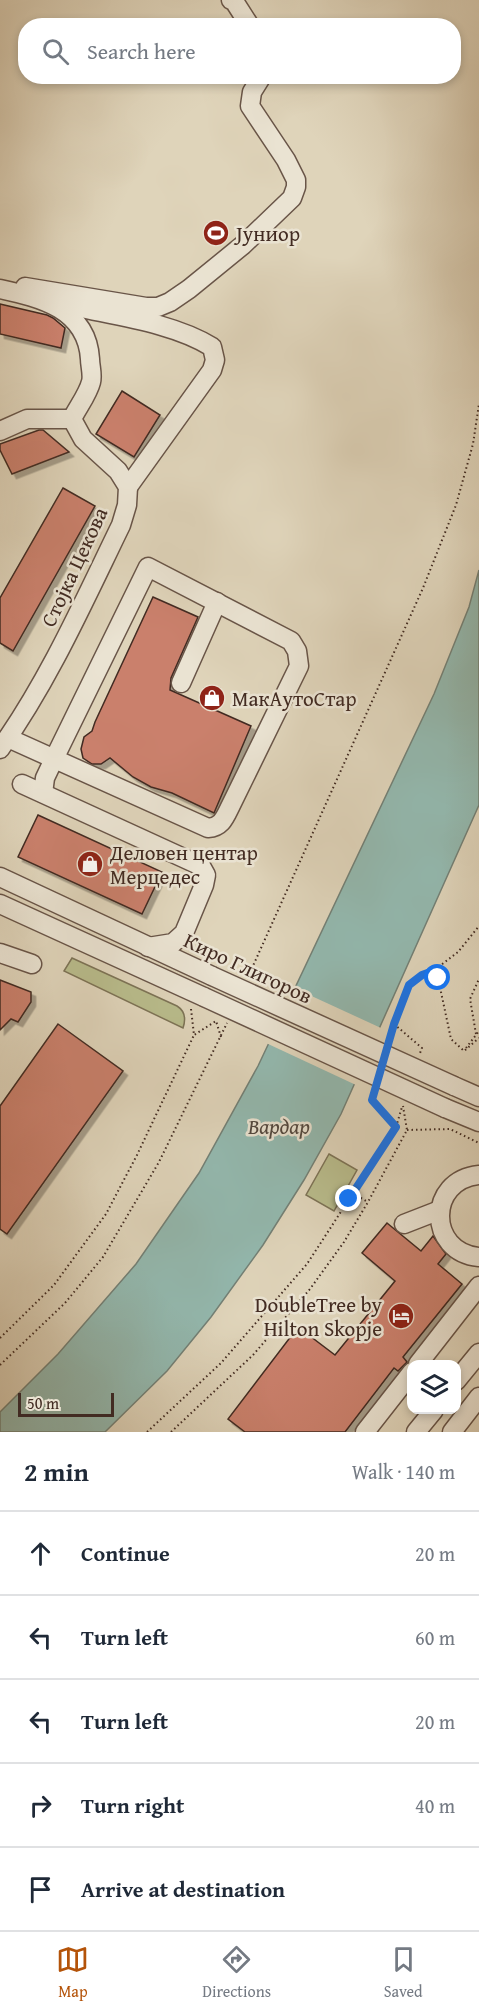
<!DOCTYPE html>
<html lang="en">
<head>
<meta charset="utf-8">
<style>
  :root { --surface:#fff; --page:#f2f2f3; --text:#1f2937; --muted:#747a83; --line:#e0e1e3; --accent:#b45309 }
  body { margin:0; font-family:"Gentium Book Plus",serif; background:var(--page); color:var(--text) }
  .controls { position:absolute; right:18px; bottom:18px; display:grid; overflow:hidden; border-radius:12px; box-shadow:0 3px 9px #0003 }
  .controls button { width:54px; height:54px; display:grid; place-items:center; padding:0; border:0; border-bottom:2px solid var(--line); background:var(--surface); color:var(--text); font:30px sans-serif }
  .scale { position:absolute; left:18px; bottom:15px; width:96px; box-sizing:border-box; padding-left:6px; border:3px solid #422b22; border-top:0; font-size:16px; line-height:21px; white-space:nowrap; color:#422b22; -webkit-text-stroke:4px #eae3d2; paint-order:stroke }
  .stop { position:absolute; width:18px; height:18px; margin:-14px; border:4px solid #1a73e8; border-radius:50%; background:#fff }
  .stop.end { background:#1a73e8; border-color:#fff; box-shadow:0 2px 6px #0008 }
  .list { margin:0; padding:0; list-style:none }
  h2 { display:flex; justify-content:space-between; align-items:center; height:78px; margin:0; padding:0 24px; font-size:26px }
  h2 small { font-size:20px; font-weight:400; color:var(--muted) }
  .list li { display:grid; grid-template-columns:39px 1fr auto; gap:18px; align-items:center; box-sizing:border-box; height:84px; padding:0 24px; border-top:2px solid var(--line) }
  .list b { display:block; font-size:22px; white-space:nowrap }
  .list em { font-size:20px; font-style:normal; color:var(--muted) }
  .icon { flex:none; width:33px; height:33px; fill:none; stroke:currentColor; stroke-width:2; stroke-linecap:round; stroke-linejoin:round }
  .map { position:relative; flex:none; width:479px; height:1432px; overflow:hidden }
  .search { position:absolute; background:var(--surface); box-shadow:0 3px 9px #0003; left:18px; right:18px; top:18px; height:66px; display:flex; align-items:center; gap:15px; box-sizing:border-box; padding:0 21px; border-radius:24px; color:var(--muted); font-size:22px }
  .sheet { height:498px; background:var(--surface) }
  nav { display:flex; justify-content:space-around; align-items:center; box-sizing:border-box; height:84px; border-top:2px solid var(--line); background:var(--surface); font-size:16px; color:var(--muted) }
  nav a { display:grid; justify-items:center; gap:3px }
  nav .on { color:var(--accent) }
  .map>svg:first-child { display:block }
</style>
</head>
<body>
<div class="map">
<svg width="479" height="1432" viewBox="0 0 479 1432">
  <defs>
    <filter id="shadow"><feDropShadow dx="4.5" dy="4.5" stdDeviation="0" flood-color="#0004"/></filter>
  </defs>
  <rect width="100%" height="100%" fill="#dfd4ba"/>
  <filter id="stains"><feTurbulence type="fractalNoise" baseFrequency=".00333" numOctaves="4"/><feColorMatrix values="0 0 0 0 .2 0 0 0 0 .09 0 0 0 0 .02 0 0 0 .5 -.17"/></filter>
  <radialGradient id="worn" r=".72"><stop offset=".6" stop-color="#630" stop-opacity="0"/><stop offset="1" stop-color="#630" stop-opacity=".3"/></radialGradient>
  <g fill="#b8bb8b" stroke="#7d7356" stroke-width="1.5">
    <path d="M72,958L177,1006C185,1011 186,1019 183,1028L64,971Z"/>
    <path d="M329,1154L357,1170L334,1211L306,1195Z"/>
  </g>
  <path fill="#93b8ae" stroke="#738076" stroke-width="1.5" d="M479,570V805L341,1114L304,1180L263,1245L211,1317L167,1371L105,1432H0V1412L58,1354L136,1264L199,1173L258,1066L434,694L469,607Z"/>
  <path fill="#dfd4ba" d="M292,987L381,1028L356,1085L266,1043Z"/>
  <g fill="#ca806c" stroke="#422b22" stroke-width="1.5" filter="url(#shadow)">
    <path d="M0,304L47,315L53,318L65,328L61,348L0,334Z"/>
    <path d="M122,391L160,415L134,457L96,434Z"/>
    <path d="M39,430H43L69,452L12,474L0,450V444Z"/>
    <path d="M63,488L95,506L13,651L0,643V598Z"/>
    <path d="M153,597L198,617L171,678L170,690L251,726L214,813L172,793L151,787L133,777L110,758L101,764H92L83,758L81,749L84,737L92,731L95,722Z"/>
    <path d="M38,815L162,872L142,914L18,857Z"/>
    <path d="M0,980L31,992V1002L18,1022L11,1019L0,1030Z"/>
    <path d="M58,1024L123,1071L7,1234L0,1229V1106Z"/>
    <path d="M387,1223L421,1251L433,1236L446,1254L438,1264L462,1284L403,1357L407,1362L398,1371L394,1368L345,1432H245L228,1419L298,1327L335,1355L395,1281L362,1253Z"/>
  </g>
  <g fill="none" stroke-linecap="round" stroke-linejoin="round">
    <g stroke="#695548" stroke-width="21">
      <g id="minor">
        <path d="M231,0L234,1L250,26"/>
        <path d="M25,287L146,307H158L170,302L189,289L243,245L292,198L296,187V180L286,160L250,106L252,92L262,76"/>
        <path d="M0,289C41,298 87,309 90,359C90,366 93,375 91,382C88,394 78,407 72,419L83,439L118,471L128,487L127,505L121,525C84,601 49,680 0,749"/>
        <path d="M59,303C107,315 170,321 212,347L215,360L212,370L128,487"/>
        <path d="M0,431L27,419H72"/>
        <path d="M181,683L217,602"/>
        <path d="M8,738L208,828C222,827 225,817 231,805L299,666L297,651L291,641L148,567L54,759L45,778L43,793"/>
        <path d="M22,784L201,866L206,875L204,885L184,933L173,943L148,947"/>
        <path d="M0,877L212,976"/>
        <path d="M0,904L204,997"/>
        <path d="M0,953L32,964"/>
        <path d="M454,1086L479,1097"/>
        <path d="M445,1108L479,1122"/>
        <path d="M479,1175C427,1180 427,1252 479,1257"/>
        <path d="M404,1224L440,1210"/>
        <path d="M418,1364L479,1286"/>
        <path d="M456,1381L479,1353"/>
        <path d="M365,1432L412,1372"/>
        <path d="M416,1432L434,1410"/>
        <path d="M452,1432L479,1397"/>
      </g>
    </g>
    <g stroke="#422b22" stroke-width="2" stroke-dasharray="1.5 3" stroke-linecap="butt">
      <path d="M433,971L438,978L451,1039L464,1051L479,1038"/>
      <path d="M248,977L423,588L456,505L473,444L479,404"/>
      <path d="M191,1009L194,1035L216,1021L221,1037"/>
      <path d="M394,1024L422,1048L420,1053"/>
      <path d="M476,1034L470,999L479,979"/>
      <path d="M389,1041L409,985L422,975L433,971L458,952L479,926"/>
      <path d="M466,1048L479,1031"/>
      <path d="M396,1127L402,1107"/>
      <path d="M407,1130L450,1129L479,1143"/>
      <path d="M349,1191L368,1202"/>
      <path d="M0,1338L54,1285L106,1214L137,1155L194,1035"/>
      <path d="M0,1365L65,1303L103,1257L159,1162L227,1023"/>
      <path d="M147,1432L221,1363L307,1264L396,1127L372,1100L374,1093"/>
      <path d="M171,1432L253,1355L310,1289L344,1242L368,1202L407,1130L403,1106"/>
    </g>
    <use href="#minor" stroke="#eae3d2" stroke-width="18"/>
    <g stroke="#695548" stroke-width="21" stroke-linecap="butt">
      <g id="minor-bridge">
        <path d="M212,976L454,1086"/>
        <path d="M204,997L445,1108"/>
      </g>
    </g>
    <use href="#minor-bridge" stroke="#eae3d2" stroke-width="18"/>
  </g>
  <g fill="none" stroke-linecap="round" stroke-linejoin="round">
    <path stroke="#1a73e8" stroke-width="8" d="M349,1199L396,1127L372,1100L394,1024L409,985L422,975L433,971L438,978"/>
  </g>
  <defs>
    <g id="stadium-disc" transform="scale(1.35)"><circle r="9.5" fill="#8f2418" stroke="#eae3d2"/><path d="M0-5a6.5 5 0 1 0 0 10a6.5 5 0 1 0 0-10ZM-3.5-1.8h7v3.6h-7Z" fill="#fff"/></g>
    <g id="shop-disc" transform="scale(1.35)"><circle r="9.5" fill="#8f2418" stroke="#eae3d2"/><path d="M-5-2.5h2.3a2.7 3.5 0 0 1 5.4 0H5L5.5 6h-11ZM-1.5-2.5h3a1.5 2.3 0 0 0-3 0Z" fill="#fff"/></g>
    <g id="hotel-disc" transform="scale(1.35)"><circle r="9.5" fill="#8f2418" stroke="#eae3d2"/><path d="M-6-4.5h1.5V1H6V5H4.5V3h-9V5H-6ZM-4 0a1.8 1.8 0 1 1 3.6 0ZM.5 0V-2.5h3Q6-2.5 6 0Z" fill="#fff"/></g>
  </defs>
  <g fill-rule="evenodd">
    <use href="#stadium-disc" x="216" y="233"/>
    <use href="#shop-disc" x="212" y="698"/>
    <use href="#shop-disc" x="90" y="864"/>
    <use href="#hotel-disc" x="401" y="1316"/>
  </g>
  <g text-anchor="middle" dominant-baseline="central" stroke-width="5" stroke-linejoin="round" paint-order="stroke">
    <g font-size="21" fill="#422b22" stroke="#eae3d2" text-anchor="start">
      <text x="236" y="233">Јуниор</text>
      <text x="232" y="698">МакАутоСтар</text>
      <text x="110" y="852">Деловен центар<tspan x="110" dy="24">Мерцедес</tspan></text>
      <text x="382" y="1304" text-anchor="end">DoubleTree by<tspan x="382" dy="24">Hilton Skopje</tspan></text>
    </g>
    <g font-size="21" fill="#422b22" stroke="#eae3d2">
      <text transform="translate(74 567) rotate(-65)">Стојка Цекова</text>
      <text transform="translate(248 968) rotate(25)">Киро Глигоров</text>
    </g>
    <g font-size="22" font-style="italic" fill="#52473e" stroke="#eae3d2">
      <text x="279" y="1126">Вардар</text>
    </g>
  </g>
  <rect width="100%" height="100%" filter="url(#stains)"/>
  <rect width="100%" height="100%" fill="url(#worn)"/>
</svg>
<div class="controls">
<button><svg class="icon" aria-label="layers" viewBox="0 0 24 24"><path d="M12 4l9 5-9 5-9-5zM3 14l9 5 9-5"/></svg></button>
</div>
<div class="scale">50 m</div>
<div class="stop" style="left:438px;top:978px"></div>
<div class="stop end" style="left:349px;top:1199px"></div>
<div class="search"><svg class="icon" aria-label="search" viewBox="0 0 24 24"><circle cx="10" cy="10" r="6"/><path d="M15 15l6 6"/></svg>Search here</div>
</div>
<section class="sheet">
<h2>2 min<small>Walk · 140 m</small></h2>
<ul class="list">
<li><svg class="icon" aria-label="ahead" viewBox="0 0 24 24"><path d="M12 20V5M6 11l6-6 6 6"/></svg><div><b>Continue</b></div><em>20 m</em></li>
<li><svg class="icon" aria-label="left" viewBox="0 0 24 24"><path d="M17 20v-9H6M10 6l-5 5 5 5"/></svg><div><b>Turn left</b></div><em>60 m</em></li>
<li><svg class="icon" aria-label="left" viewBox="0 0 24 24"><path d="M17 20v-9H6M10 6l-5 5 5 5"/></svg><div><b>Turn left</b></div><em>20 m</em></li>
<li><svg class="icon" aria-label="right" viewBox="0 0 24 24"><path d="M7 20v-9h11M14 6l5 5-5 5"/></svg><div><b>Turn right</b></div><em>40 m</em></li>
<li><svg class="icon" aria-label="arrive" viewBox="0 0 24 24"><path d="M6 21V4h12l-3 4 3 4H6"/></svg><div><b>Arrive at destination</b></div></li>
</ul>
</section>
<nav>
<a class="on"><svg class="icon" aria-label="map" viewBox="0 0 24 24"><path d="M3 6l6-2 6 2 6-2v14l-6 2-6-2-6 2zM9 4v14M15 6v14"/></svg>Map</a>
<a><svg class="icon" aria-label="directions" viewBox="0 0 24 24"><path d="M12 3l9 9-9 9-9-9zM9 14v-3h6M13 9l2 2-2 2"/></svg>Directions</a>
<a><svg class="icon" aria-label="saved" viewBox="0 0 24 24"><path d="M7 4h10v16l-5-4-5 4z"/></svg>Saved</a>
</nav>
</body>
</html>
